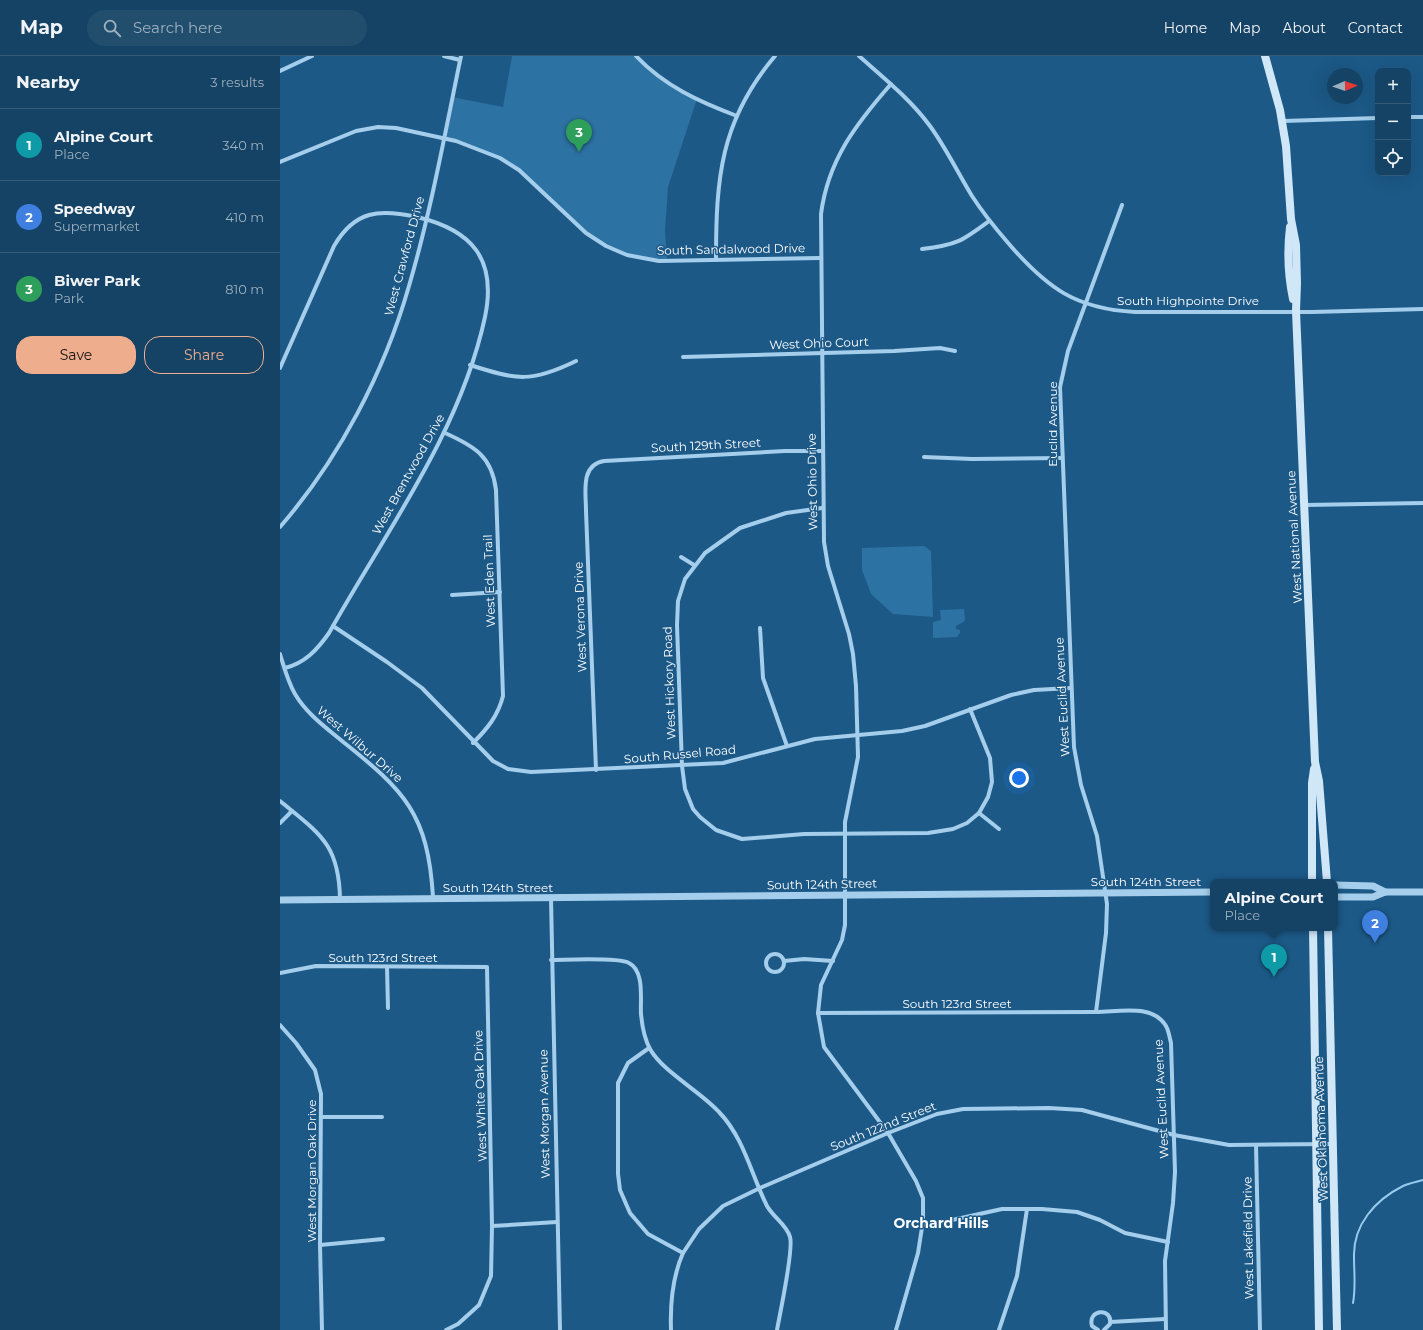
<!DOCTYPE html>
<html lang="en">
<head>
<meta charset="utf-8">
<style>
  :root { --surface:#154365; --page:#224e6e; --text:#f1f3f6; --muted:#9db0bf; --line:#345c79; --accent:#eead8d }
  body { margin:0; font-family:Montserrat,sans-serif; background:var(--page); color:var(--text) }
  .controls { position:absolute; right:12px; top:12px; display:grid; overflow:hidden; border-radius:8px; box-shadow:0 4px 16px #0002 }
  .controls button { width:36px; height:36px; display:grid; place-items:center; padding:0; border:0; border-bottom:1px solid var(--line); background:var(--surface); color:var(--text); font:20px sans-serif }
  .compass { position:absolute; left:1047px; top:12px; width:36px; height:36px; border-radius:50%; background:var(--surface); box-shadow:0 4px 16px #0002; rotate:88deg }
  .you { position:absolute; left:739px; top:722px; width:14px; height:14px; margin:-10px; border:3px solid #fff; border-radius:50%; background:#1a73e8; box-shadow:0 0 0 6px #1a73e833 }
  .badge { display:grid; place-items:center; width:26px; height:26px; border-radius:50%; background:var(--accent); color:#fff; font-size:13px; font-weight:700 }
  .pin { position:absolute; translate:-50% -33px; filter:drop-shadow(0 1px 2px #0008) }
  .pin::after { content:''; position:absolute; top:21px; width:14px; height:12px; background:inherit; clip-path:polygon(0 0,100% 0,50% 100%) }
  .popup { position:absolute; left:930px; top:823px; width:128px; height:52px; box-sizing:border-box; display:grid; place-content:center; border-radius:8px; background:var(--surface); filter:drop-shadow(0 1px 3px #0005); font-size:13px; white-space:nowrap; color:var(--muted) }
  .popup b { font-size:15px; color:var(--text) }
  .popup::after { content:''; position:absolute; left:50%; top:100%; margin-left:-8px; border:8px solid transparent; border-top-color:var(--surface) }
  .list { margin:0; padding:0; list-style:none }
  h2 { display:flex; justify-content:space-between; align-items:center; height:52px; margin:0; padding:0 16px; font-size:17px }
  h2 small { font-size:13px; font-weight:400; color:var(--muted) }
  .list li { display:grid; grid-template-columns:26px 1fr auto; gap:12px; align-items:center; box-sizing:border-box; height:72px; padding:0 16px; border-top:1px solid var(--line) }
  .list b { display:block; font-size:15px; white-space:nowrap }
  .list p { margin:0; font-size:13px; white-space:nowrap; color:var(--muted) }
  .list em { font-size:13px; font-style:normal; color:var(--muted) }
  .actions { display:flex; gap:8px; padding:12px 16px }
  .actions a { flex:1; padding:9px 0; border:1px solid var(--accent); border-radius:16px; text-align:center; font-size:14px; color:var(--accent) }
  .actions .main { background:var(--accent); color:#111 }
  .icon { flex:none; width:22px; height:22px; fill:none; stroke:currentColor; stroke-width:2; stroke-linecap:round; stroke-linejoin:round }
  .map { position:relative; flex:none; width:1143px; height:1274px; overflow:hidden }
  header { display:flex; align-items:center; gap:24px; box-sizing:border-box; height:56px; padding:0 20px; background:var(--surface); border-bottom:1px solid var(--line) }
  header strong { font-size:19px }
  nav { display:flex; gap:22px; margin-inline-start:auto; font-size:14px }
  .search { width:280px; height:36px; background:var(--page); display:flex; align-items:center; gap:10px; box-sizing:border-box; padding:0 14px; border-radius:22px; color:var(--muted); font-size:15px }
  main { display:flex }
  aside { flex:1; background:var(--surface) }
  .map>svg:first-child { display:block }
</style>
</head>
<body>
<header>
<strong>Map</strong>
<div class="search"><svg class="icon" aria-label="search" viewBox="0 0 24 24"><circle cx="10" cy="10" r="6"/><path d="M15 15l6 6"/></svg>Search here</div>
<nav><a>Home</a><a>Map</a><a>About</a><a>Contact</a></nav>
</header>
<main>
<aside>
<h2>Nearby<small>3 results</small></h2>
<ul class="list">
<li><span class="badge" style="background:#0f9aa8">1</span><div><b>Alpine Court</b><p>Place</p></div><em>340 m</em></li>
<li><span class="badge" style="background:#3f7fe0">2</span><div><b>Speedway</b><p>Supermarket</p></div><em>410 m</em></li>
<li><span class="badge" style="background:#2e9e5b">3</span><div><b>Biwer Park</b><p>Park</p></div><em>810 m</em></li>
</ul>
<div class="actions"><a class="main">Save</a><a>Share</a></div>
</aside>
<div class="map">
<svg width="1143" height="1274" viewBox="0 0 1143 1274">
  <rect width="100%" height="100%" fill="#1c5987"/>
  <g fill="#2c72a3">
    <path d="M232,0H356L376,19L417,43L388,131L385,175L387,205L363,203L326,190L302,173L234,109L163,82L172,41L223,51Z"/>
    <path d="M644,490L651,495L653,561L613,558L591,538L582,514V492Z"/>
    <path d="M684,553L685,565L676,570V573L680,574V577L677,581L653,582V566L661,564L660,554Z"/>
  </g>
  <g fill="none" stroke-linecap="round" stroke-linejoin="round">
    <path stroke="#97cbed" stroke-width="2" d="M1073,1247C1076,1231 1074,1217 1074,1201C1073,1169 1095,1144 1123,1130C1129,1127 1136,1126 1143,1124"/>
    <g stroke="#a4ceeb" stroke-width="4">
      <path d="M164,0L180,4"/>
      <path d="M356,0C384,30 420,46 457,60"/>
      <path d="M579,0C604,22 630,43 650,70C666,92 678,117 692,140C703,157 716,173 729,188C767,232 796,253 855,256H1032L1143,253"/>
      <path d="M0,15L32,0"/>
      <path d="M611,28C576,68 548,104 541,158L544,486L548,510L569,578L573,598L576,630L578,701L565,766V869L562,884L541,929L538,957L544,991L608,1077L636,1125L643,1142V1165L638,1197L616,1274"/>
      <path d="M1128,61H1143"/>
      <path d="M1003,65L1098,62"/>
      <path d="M0,106L76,75L98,71L116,72L176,85L220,102L239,114L306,177L326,190L347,199L379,205L540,202"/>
      <path d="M842,149L788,295L780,331L794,691L801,729L817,780L827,848L826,877L816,956C839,956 875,947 887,972C889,977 890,983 891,987L895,1116L893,1147L885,1205L886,1274"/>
      <path d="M642,193C677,189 682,185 709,165"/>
      <path d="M436,204C436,123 440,65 495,0"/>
      <path d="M403,301L614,295L660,292L675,295"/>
      <path d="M190,309C237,324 251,327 296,305"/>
      <path d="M0,312L54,190C75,154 99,153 137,161C192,174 217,203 205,261C180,377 106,475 49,577C37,594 25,607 5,612"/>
      <path d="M165,377C194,390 212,400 216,434L223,640C218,660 207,673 193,687"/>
      <path d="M644,401L692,403L782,402"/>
      <path d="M1025,449L1143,447"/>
      <path d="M542,452L506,457L460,472L425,497L405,523L398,545L397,569L402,710L405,733L413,753L420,761L436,774L462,783L524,778L648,777L673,773L687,767L699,757L708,741L712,726L710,702L690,653"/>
      <path d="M0,471C59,403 104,317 129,230C151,155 165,77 181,0"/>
      <path d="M401,501L414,509"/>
      <path d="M172,539L220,536"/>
      <path d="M53,570L107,606L142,632L213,705L228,713L251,716L443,707L535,683L622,675L645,670L731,639L754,634L791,632"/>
      <path d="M480,572L483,622L507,690"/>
      <path d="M0,598C4,611 8,626 15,638C26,657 45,671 62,685C125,735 148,758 153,841L152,842"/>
      <path d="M316,714L306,455C306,436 300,409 324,405L505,395H542"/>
      <path d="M0,745C40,778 59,788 60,843"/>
      <path d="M699,757L719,773"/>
      <path d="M0,767L12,755"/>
      <path d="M271,842L280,1274"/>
      <circle cx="495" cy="907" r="9"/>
      <path d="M271,904C286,904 338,901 349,907C365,915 360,944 361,958C362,969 364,982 370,993C383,1016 420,1035 439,1056C464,1082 471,1118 487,1150C493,1161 507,1169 510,1181C514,1193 500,1257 497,1274"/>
      <path d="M504,905L524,903L553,905"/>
      <path d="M107,911L108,952"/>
      <path d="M0,917L36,910L207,911L212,1170L211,1220L199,1249L178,1268L166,1274"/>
      <path d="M538,957L816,956"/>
      <path d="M0,969L16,987L35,1014L41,1038L40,1189L42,1274"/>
      <path d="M369,992L348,1007L338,1027V1118L340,1134L350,1157L368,1178L403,1197C392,1222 390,1247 391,1274"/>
      <path d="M42,1061H102"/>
      <path d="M976,1089L980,1274"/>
      <path d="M643,1169L654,1168L722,1153H762L797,1156L820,1164L845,1177L888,1186"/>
      <path d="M212,1170L277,1166"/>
      <path d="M40,1189L103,1183"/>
      <path d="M403,1197L419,1173L443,1150L480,1132L608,1077L657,1058L683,1053L769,1052L802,1054L894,1079L949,1089L1053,1088"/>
      <path d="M830,1266L885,1263"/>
      <path d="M719,1274L737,1220L747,1153"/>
      <path d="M818,1274L812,1270C807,1253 833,1251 830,1268L824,1274"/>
    </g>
    <g stroke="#a4ceeb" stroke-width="7">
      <path d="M1055,829L1093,830L1105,836"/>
      <path d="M1055,841H1093L1105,836H1143"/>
      <path d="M0,844L933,836"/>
    </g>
    <g stroke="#d0e7f8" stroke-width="8">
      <path d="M985,0L1000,54L1006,90L1011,163L1016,189L1017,227L1016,255L1035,706L1039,725L1047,826"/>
      <path d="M1010,171C1007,196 1008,219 1013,243"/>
      <path d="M1032,826V727L1034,713"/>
      <path d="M1033,872L1039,1274"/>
      <path d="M1048,872L1057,1274"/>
    </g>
  </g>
  <g text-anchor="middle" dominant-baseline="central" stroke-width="3" stroke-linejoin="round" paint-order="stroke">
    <g font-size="12" fill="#fff" stroke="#1c5987">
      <text transform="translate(451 193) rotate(-1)">South Sandalwood Drive</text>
      <text transform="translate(124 200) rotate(-75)">West Crawford Drive</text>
      <text x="908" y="244">South Highpointe Drive</text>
      <text transform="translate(539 287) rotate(-2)">West Ohio Court</text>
      <text transform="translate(772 368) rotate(-90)">Euclid Avenue</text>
      <text transform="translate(426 389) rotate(-3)">South 129th Street</text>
      <text transform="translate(128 418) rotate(-61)">West Brentwood Drive</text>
      <text transform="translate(532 426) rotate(-91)">West Ohio Drive</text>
      <text transform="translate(1014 481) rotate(-93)">West National Avenue</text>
      <text transform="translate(209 525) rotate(-92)">West Eden Trail</text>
      <text transform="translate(300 561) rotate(-92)">West Verona Drive</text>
      <text transform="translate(389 627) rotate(-92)">West Hickory Road</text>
      <text transform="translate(782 641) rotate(-93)">West Euclid Avenue</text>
      <text transform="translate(80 688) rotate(41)">West Wilbur Drive</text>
      <text transform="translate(400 698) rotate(-5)">South Russel Road</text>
      <text x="866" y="825">South 124th Street</text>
      <text transform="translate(542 828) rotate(-1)">South 124th Street</text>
      <text x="218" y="831">South 124th Street</text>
      <text x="103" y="901">South 123rd Street</text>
      <text x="677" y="947">South 123rd Street</text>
      <text transform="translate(200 1040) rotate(-92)">West White Oak Drive</text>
      <text transform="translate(881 1043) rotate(-93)">West Euclid Avenue</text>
      <text transform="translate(264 1058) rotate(-91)">West Morgan Avenue</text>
      <text transform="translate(603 1070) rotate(-22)">South 122nd Street</text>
      <text transform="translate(1041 1073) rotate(-92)">West Oklahoma Avenue</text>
      <text transform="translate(31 1115) rotate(-90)">West Morgan Oak Drive</text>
      <text transform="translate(968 1182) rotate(-91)">West Lakefield Drive</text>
    </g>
    <g font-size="14" font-weight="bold" fill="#fff" stroke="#1c5987">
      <text x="661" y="1167">Orchard Hills</text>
    </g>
  </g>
</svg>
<div class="controls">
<button>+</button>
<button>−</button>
<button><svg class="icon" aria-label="locate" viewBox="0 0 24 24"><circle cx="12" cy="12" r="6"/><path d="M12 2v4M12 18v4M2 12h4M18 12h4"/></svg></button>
</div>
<svg class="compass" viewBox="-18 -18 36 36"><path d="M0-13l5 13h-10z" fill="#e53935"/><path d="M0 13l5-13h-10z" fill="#9db0bf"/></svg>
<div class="you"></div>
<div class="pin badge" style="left:994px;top:921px;background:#0f9aa8">1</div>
<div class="popup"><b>Alpine Court</b>Place</div>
<div class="pin badge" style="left:1095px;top:887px;background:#3f7fe0">2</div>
<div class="pin badge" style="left:299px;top:96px;background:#2e9e5b">3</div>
</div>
</main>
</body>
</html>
